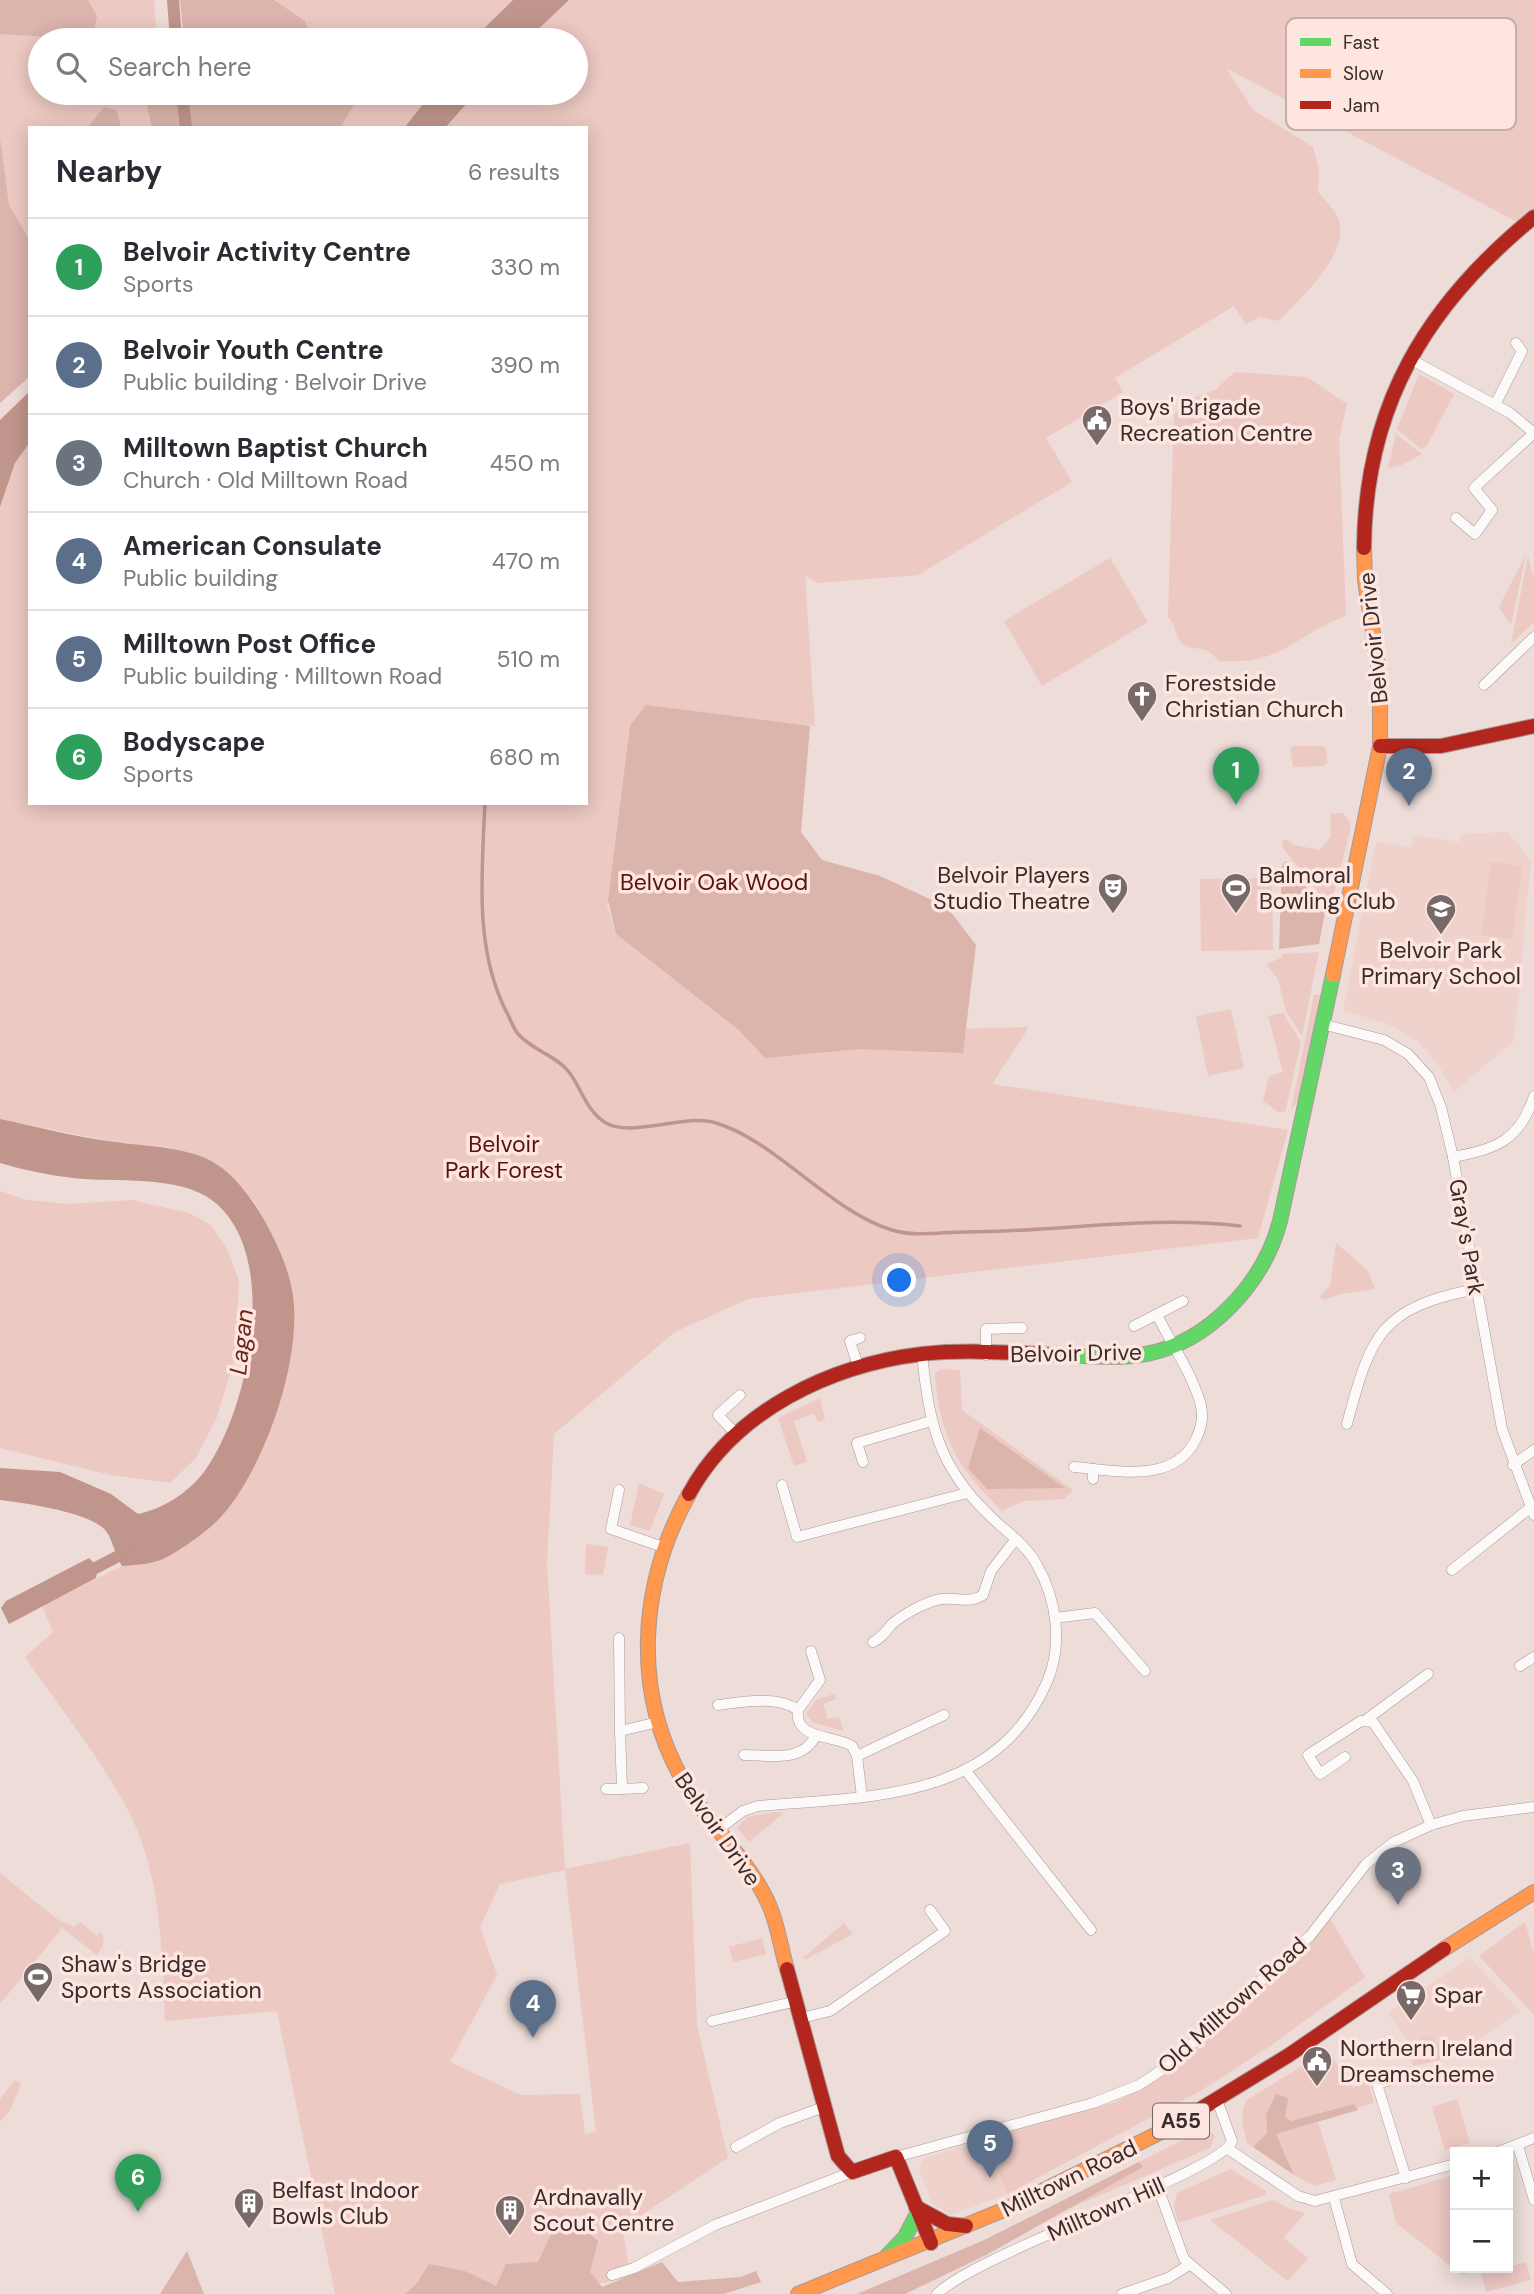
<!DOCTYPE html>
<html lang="en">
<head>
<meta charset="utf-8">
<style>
  :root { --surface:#fff; --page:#f7f7f7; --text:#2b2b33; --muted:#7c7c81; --line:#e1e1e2; --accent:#786a68 }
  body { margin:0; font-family:"DM Sans",sans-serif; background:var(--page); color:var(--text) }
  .controls { position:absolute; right:21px; bottom:21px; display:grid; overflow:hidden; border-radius:0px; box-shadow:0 4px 18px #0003 }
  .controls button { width:63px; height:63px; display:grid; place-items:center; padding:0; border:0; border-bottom:2px solid var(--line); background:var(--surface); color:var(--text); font:35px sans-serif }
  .you { position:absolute; left:900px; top:1281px; width:24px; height:24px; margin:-18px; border:5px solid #fff; border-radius:50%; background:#1a73e8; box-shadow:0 0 0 10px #1a73e833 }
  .badge { display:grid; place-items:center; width:46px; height:46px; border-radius:50%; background:var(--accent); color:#fff; font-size:23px; font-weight:700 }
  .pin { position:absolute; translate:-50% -58px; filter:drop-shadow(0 2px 4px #0008) }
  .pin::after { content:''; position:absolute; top:37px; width:24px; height:21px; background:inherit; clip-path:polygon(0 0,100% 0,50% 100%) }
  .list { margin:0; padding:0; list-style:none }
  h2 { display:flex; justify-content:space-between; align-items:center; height:91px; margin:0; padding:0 28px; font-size:30px }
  h2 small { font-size:23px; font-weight:400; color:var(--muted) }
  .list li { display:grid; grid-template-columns:46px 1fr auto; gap:21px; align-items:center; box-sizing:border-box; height:98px; padding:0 28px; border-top:2px solid var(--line) }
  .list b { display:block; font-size:26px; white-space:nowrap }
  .list p { margin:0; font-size:23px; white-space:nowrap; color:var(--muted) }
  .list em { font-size:23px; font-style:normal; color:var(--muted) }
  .icon { flex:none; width:38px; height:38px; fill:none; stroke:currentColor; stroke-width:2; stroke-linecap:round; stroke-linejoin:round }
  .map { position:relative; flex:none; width:1534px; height:2294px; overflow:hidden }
  .search { position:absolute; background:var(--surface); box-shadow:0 4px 18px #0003; left:28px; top:28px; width:560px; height:77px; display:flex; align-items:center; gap:18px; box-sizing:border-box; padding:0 24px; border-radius:38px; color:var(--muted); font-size:26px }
  .panel { position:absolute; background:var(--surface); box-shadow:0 4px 18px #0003; left:28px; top:126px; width:560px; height:679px; border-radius:0px }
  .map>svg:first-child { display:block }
</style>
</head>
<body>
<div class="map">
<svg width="1534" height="2294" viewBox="0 0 1534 2294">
  <rect width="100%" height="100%" fill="#eddcd8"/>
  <g fill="#efd2cc">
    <path d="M1508,832L1531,861L1514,1041L1454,1092L1439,1066L1418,1041L1386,1023L1343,1011L1376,842L1411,847L1413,835L1460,842L1461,834Z"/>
    <path d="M1470,1958L1520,2011L1449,2059L1430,2034L1410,2045L1388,2013Z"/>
    <path d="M985,2138L1007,2194L951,2215L932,2203L919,2169L923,2159Z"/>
  </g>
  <g fill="#ecc9c2" fill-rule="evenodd">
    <path d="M0,0H154L157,40H40V93H162L164,128H30V376L0,403Z"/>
    <path d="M182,0H513L472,40H185Z"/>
    <path d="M569,0H1534V210L1517,222L1226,68L1253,110L1313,147L1319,170L1318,192C1324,200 1335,209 1338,218C1352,253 1300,298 1279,321L1260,317L1246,324L1234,306L1115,378L1123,392L1046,438L1072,482L918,575L818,583L805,576L815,726L645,710L636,721L607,905L616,934L746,1035L1029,1027L992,1084L1288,1130L1258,1238L748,1299L675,1332L554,1434L547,1563L565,1869L690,1843L697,2025L728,2158L622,2228L631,2277L546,2294H335L277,2011L165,2021C162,1949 161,1867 124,1803C96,1752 58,1705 25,1657L53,1632L42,1606L122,1566L156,1562L219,1519L274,1238L255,1203L238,1183L168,1147L114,1142L0,1119V507L15,463L30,442V803H586V128H445L476,93H576V40H527ZM565,1870L596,2132L585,2134L580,2094L521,2095L450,2062L497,1975L480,1927L500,1884Z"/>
    <path d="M191,93H432L404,128H197Z"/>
    <path d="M1235,372L1307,377L1347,404L1339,439L1346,616C1292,636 1284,665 1219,661C1203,643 1201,653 1185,645C1174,639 1177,624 1168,617L1174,414L1188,400L1215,390Z"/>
    <path d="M1419,374L1454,394L1426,447L1421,449L1397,429Z"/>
    <path d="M1396,434L1422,454L1402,465L1388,468Z"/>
    <path d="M1526,554L1511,625L1499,607Z"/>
    <path d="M1528,556L1534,578V622L1511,644Z"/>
    <path d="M1110,558L1148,622L1042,686L1004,621Z"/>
    <path d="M1293,746H1323L1326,749L1327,763L1324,766L1293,767L1290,749Z"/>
    <path d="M1343,813L1350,822V831L1332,900L1324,899L1282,847V842L1286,839L1294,845L1320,850L1331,836L1330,814Z"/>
    <path d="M1491,862L1522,866L1512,939L1481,935Z"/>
    <path d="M1272,878L1273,950L1201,951L1200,879Z"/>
    <path d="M1319,952L1302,1036L1286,1011L1278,979L1266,964L1281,958L1283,954Z"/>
    <path d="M1314,995H1320C1315,1018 1308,1097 1291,1110Z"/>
    <path d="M1231,1009L1244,1068L1208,1076L1196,1016Z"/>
    <path d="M1283,1013L1301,1042L1285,1112H1278L1263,1101L1269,1076L1283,1072L1268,1016Z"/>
    <path d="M0,1191L27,1200L68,1204L132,1200L189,1213L211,1225L228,1251L239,1281L235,1357L217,1417L196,1458L170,1483L111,1475L0,1448Z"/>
    <path d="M1336,1243L1368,1271L1375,1289L1340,1294L1324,1300L1320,1297L1330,1285Z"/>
    <path d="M940,1369L960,1370L962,1410L1073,1490L1064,1499L1024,1501L1002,1511C957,1467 940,1438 935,1374Z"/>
    <path d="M820,1398L825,1419L818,1422L814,1413L794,1421L807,1462L794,1466L778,1418Z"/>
    <path d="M639,1483L664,1494L650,1531L630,1525Z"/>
    <path d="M586,1544L608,1547L603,1575L585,1574Z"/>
    <path d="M834,1694L836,1699L823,1704L828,1719L839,1717L844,1731L814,1723L806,1714L816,1700Z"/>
    <path d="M774,1812L784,1813L749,1842L737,1828L747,1817Z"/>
    <path d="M0,1873L57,1919L74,1927L80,1922L97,1936L101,1932C106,1942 103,1947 97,1955L62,1928L0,2004Z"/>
    <path d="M1330,1919L1365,1977L1273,2044L1202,2090L1007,2194L985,2138L1116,2102L1159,2079L1266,1984Z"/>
    <path d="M1525,1922L1534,1954V2015L1479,1956Z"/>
    <path d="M844,1923L853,1934L806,1959L803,1958Z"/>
    <path d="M762,1938L766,1954L733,1962L729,1947Z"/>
    <path d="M1430,2034L1448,2058L1413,2066L1409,2045Z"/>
    <path d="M1320,2054L1325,2062L1332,2057L1353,2088L1368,2081L1374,2103L1356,2108L1354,2105L1291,2121L1285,2117L1266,2115L1267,2133L1253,2147L1247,2143C1244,2129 1238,2113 1247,2100L1305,2064L1308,2066L1314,2062L1313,2058Z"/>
    <path d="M15,2080L21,2084L10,2110L0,2122V2099Z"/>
    <path d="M1457,2099L1470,2143L1445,2150L1432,2107Z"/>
    <path d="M1318,2122L1336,2180L1315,2186L1294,2175L1276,2134Z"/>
    <path d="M1207,2128L1215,2136L1210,2148L1066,2210L1142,2167L1139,2162Z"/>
    <path d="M1230,2169L1266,2191V2195L1178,2223L1174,2207L1177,2193Z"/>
    <path d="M1455,2175V2268L1482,2269L1462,2275L1396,2223L1389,2194Z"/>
    <path d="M1273,2200L1290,2209L1305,2213L1284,2238L1308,2258L1288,2281L1210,2220Z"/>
    <path d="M1526,2262L1531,2280L1486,2292L1481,2274Z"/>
  </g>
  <g fill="#dbb4ac">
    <path d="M0,0H88L97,16L93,34L50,37L0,34Z"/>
    <path d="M180,0H274L305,21L311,40H184Z"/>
    <path d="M144,93H347L354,105L340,128H152Z"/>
    <path d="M104,107L117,110L121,128H87Z"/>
    <path d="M0,138L9,205L30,241V376L0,403Z"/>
    <path d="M646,705L810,726L801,832L822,860L880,876L947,907L976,945L963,1053L858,1049L765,1058L739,1030L616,934L608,900L630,726Z"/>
    <path d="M1286,861L1325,912L1319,944L1279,949L1282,865Z"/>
    <path d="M980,1428L1065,1488L987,1489L968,1468Z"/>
    <path d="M1276,2094L1288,2098L1285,2117L1291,2121L1354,2104L1358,2110L1276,2134L1294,2175L1253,2147L1267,2133L1266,2115Z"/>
    <path d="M1139,2162L1143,2167L986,2255L905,2294H857L982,2241Z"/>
    <path d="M574,2221L598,2241L590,2272L602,2287L662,2262L678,2282L741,2277L756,2271L761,2282L724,2294H405L417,2283L429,2264L465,2271L496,2286L506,2264L538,2262L553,2230Z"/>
    <path d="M187,2251L204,2294H160Z"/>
  </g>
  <g fill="#c0958c">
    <path d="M513,0H569L527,40H472Z"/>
    <path d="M432,93H476L445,128H404Z"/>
    <path d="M30,391V442L15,463L0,507V420Z"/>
    <path d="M0,1119C38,1127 76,1137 115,1142C148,1147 194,1146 222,1168C254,1192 288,1256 293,1296C302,1361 264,1470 220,1518C208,1531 170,1559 154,1562C144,1565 132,1565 122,1566C115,1556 113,1540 106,1531C91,1512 24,1503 0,1500V1468L60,1472L111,1494L138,1514C163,1509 189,1492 204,1472C249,1411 282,1254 213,1201C179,1174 113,1183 73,1178C48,1175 24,1170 0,1163Z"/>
    <path d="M89,1558L98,1567L96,1578L9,1624L1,1608L6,1601Z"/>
  </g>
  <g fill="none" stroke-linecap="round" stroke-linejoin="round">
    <path stroke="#c0958c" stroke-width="3.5" d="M485,803C482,872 474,948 506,1011C510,1018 513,1028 518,1034C532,1050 557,1056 569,1072C582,1089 586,1111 606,1123C633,1138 685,1113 716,1123C776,1141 830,1211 892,1230C914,1237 942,1232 965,1232C1057,1232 1148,1215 1240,1226"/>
    <g stroke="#c0958c" stroke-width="12">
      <path d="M173,0L176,40"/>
      <path d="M182,93L186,128"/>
      <path d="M84,1574L130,1550"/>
    </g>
    <g stroke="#a79a97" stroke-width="11">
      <g id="street">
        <path d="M1410,359L1510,413L1534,433"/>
        <path d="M1495,405L1522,351L1516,343"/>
        <path d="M1456,518L1475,534L1492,510L1474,488L1534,433"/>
        <path d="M1484,685L1534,637"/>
        <path d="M1322,1024L1384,1040L1408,1054L1429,1077L1441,1107L1453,1157L1502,1429L1534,1515"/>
        <path d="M1453,1157C1495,1149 1520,1141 1534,1096"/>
        <path d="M1134,1326L1183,1301"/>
        <path d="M986,1355V1329L1022,1328"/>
        <path d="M858,1366L850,1341L860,1338"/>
        <path d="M1347,1424C1371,1334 1380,1308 1476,1289"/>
        <path d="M737,1435L718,1415L740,1395"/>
        <path d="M863,1462L857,1443L931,1421"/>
        <path d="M1513,1465L1534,1450"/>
        <path d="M1074,1467C1115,1470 1174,1485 1196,1439C1202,1427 1204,1415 1200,1402C1191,1372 1171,1343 1157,1315"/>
        <path d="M1093,1479V1469"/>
        <path d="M782,1485L797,1537L967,1493"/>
        <path d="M619,1490L611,1529L663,1547"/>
        <path d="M1452,1570L1530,1508"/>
        <path d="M1055,1618L1095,1613L1145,1671"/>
        <path d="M619,1638L620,1731L658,1722"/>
        <path d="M873,1642C883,1637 885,1632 892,1624C904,1614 925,1602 941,1599C956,1597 970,1604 983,1595L991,1571L1016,1539"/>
        <path d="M811,1651L820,1680L798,1710C794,1740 834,1735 852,1746L857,1756L862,1797"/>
        <path d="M1520,1666L1534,1657"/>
        <path d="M718,1705C742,1702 777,1695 798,1710"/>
        <path d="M1367,1719L1428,1674"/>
        <path d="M620,1731L622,1789L643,1788"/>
        <path d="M744,1755C771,1755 803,1763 816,1735"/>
        <path d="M857,1756L944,1715"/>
        <path d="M1345,1757L1320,1774L1308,1755L1361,1721L1373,1722L1413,1781L1431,1825"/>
        <path d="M966,1771L1091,1930"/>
        <path d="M606,1789H622"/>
        <path d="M719,1829L743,1811L758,1806C869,1796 995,1802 1047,1682C1063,1645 1057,1600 1037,1565C1026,1544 1006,1532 989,1515C938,1466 929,1423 922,1354"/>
        <path d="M801,2018L830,2011L945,1931L930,1910"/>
        <path d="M712,2021L797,2001"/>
        <path d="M1402,2077L1377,2084L1406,2178"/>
        <path d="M1518,2146L1534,2200"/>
        <path d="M736,2147L780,2123L824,2107"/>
        <path d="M1228,2149L1298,2196L1315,2201L1455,2164"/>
        <path d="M1498,2152L1534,2138"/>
        <path d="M896,2157L1093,2103L1139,2085L1168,2066L1310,1936L1366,1864L1394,1842L1431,1825L1463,1816L1534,1807"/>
        <path d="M1157,2185L1184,2259L1226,2294"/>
        <path d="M1334,2198L1352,2264L1387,2294"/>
        <path d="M612,2275L634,2268L715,2225L852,2172"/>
        <path d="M937,2294C978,2253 1223,2171 1232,2141L1217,2100"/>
        <path d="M1122,2294L1168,2278L1189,2265"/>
      </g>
    </g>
    <g stroke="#a79a97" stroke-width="16">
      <g id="fast">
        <path d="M1061,1355C1089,1356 1118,1359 1146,1354C1210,1342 1264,1282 1280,1221L1333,975"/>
        <path d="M885,2258L905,2237L918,2212"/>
      </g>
    </g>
    <g stroke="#a79a97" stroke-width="16">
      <g id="slow">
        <path d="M1333,975L1380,746V679L1365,580L1364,548"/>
        <path d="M689,1494C639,1584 631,1693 685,1784C710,1826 751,1862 770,1907C778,1926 781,1949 787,1969"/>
        <path d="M1444,1949L1534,1892"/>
        <path d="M798,2294L1006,2209L1171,2127"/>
      </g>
    </g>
    <g stroke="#a79a97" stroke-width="16">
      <g id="jam">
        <path d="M1364,548C1365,406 1426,305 1534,217"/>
        <path d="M1380,746H1441L1534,726"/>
        <path d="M689,1494C735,1410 831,1365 922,1354C967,1349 1015,1353 1061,1355"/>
        <path d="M787,1969L838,2156L852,2172L896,2157L931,2243"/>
        <path d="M1171,2127L1289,2055L1444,1949"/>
        <path d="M916,2207L947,2224L966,2226"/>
      </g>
    </g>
    <use href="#street" stroke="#fcfaf9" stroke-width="10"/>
    <use href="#fast" stroke="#63d668" stroke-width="14"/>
    <use href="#slow" stroke="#ff974d" stroke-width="14"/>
    <use href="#jam" stroke="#b3261e" stroke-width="14"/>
  </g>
  <defs>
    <g id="civic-pin" transform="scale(1.575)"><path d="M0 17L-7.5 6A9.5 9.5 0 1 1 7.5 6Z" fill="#786a68" stroke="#fee5e0"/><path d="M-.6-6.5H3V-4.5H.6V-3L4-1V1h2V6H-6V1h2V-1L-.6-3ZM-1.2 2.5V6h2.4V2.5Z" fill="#fff"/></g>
    <g id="church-pin" transform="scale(1.575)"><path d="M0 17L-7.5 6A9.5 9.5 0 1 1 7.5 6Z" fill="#786a68" stroke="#fee5e0"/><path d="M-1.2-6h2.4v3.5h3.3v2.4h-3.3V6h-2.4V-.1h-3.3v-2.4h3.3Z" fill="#fff"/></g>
    <g id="theatre-pin" transform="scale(1.575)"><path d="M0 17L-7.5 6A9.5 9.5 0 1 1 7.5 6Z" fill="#786a68" stroke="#fee5e0"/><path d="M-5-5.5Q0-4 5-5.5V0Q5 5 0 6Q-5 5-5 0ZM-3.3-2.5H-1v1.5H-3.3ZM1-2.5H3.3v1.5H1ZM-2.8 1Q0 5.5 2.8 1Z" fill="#fff"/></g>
    <g id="stadium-pin" transform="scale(1.575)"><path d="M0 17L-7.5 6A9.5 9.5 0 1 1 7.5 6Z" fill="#786a68" stroke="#fee5e0"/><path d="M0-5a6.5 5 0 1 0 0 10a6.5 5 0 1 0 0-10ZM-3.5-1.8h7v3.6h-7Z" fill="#fff"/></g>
    <g id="school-pin" transform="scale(1.575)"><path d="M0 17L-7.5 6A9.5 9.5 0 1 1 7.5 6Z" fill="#786a68" stroke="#fee5e0"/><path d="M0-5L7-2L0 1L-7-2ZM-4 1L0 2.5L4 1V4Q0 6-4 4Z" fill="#fff"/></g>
    <g id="supermarket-pin" transform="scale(1.575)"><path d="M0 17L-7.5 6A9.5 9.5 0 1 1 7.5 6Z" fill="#786a68" stroke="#fee5e0"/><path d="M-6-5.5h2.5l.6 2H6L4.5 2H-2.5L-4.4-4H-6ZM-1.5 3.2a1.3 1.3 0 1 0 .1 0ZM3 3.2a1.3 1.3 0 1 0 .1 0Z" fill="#fff"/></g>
    <g id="building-pin" transform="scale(1.575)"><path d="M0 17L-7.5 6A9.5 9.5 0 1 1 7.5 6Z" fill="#786a68" stroke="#fee5e0"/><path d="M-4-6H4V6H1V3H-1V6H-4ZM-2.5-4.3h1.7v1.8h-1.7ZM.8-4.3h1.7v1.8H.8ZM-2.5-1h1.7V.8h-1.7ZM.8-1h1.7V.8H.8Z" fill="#fff"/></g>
  </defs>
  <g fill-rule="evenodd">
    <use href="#civic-pin" x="1097" y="420"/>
    <use href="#church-pin" x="1142" y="696"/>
    <use href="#theatre-pin" x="1113" y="888"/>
    <use href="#stadium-pin" x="1236" y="888"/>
    <use href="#school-pin" x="1441" y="909"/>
    <use href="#stadium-pin" x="38" y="1977"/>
    <use href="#supermarket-pin" x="1411" y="1995"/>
    <use href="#civic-pin" x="1317" y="2061"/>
    <use href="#building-pin" x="249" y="2203"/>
    <use href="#building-pin" x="510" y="2210"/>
  </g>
  <g text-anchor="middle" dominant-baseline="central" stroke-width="7" stroke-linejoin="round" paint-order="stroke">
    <rect fill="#fee5e0" stroke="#746461" stroke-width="2" x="1153" y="2103.5" width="56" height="35" rx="5"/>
    <g font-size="21" font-weight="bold" fill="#392d2b">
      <text x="1181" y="2121">A55</text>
    </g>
    <g font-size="23" fill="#392d2b" stroke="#fee5e0" text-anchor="start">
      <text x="1120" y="407">Boys' Brigade<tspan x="1120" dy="26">Recreation Centre</tspan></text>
      <text x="1165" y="683">Forestside<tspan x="1165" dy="26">Christian Church</tspan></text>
      <text x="1090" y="875" text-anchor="end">Belvoir Players<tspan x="1090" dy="26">Studio Theatre</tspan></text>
      <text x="1259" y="875">Balmoral<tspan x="1259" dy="26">Bowling Club</tspan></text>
      <text x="1441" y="950" text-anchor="middle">Belvoir Park<tspan x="1441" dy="26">Primary School</tspan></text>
      <text x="61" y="1964">Shaw's Bridge<tspan x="61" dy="26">Sports Association</tspan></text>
      <text x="1434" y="1995">Spar</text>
      <text x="1340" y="2048">Northern Ireland<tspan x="1340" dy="26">Dreamscheme</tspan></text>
      <text x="272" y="2190">Belfast Indoor<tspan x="272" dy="26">Bowls Club</tspan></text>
      <text x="533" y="2197">Ardnavally<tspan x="533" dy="26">Scout Centre</tspan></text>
    </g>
    <g font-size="23" fill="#392d2b" stroke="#fee5e0">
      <text transform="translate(1373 638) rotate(-96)">Belvoir Drive</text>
      <text transform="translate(1467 1237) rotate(80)">Gray's Park</text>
      <text transform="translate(1076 1353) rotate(-1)">Belvoir Drive</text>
      <text transform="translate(718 1829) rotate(55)">Belvoir Drive</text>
      <text transform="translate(1232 2005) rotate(-42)">Old Milltown Road</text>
      <text transform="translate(1069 2178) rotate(-26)">Milltown Road</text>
      <text transform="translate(1106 2209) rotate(-24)">Milltown Hill</text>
    </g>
    <g font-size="23" fill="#58130a" stroke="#fee5e0">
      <text x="714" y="882">Belvoir Oak Wood</text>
      <text x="504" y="1144">Belvoir<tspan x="504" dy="26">Park Forest</tspan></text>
    </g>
    <g font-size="24" font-style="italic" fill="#6b261c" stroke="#fee5e0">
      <text transform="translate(241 1342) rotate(-84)">Lagan</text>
    </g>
  </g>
  <rect x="1286" y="18" width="230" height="112" rx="10" fill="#fee5e0" stroke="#c3aeaa" stroke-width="2"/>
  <rect x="1300" y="38" width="31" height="8" fill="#63d668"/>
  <rect x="1300" y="69" width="31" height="9" fill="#ff974d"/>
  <rect x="1300" y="101" width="31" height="8" fill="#b3261e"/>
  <g font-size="19" fill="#392d2b">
    <text x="1343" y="49">Fast</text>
    <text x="1343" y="80">Slow</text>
    <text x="1343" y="112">Jam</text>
  </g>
</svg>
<div class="controls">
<button>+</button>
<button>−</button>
</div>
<div class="you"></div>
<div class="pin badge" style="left:1236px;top:805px;background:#2e9e5b">1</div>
<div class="pin badge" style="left:1409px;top:806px;background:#5c6f8a">2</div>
<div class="pin badge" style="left:1398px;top:1905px;background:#6b7280">3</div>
<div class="pin badge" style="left:533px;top:2038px;background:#5c6f8a">4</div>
<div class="pin badge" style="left:990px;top:2178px;background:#5c6f8a">5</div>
<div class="pin badge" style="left:138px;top:2212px;background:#2e9e5b">6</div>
<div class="search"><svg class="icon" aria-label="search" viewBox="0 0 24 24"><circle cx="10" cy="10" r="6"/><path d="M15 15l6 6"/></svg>Search here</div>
<section class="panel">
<h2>Nearby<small>6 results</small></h2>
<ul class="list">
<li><span class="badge" style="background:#2e9e5b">1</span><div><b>Belvoir Activity Centre</b><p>Sports</p></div><em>330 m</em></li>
<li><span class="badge" style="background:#5c6f8a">2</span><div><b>Belvoir Youth Centre</b><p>Public building · Belvoir Drive</p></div><em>390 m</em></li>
<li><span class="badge" style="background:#6b7280">3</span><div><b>Milltown Baptist Church</b><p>Church · Old Milltown Road</p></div><em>450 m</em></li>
<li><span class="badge" style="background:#5c6f8a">4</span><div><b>American Consulate</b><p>Public building</p></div><em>470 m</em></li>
<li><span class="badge" style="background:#5c6f8a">5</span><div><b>Milltown Post Office</b><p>Public building · Milltown Road</p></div><em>510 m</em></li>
<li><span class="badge" style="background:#2e9e5b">6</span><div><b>Bodyscape</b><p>Sports</p></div><em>680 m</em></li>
</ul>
</section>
</div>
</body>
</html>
